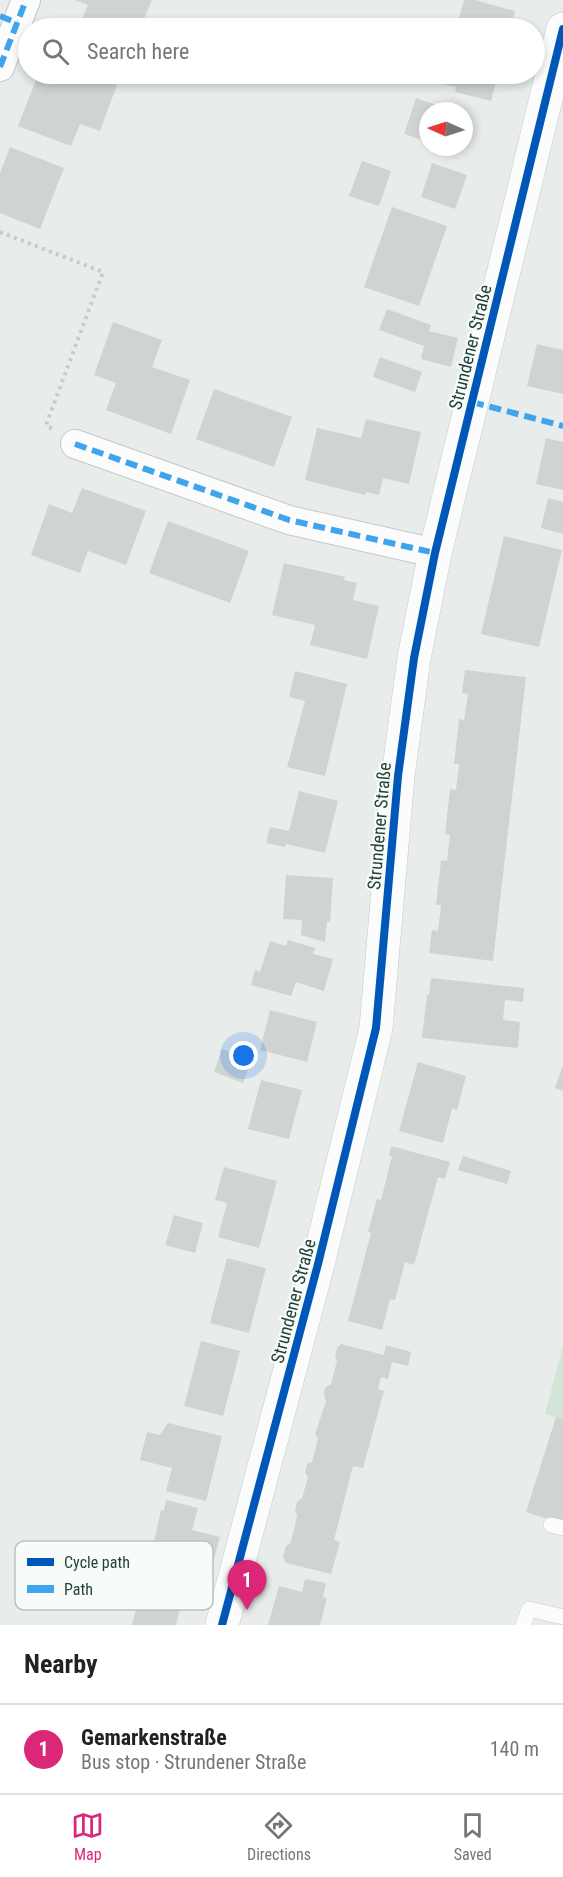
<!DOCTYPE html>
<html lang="en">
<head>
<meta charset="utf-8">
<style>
  :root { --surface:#fff; --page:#f2f2f2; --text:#222; --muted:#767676; --line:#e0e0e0; --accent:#db2777 }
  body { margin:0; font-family:"Roboto Condensed",sans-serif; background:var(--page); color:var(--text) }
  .compass { position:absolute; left:419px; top:102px; width:54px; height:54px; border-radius:50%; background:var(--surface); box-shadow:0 3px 9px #0003; rotate:273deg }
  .you { position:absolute; left:244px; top:1056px; width:21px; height:21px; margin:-15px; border:4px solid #fff; border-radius:50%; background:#1a73e8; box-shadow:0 0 0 9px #1a73e833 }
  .badge { display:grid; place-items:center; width:39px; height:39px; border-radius:50%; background:var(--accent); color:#fff; font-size:20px; font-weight:700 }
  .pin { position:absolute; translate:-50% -50px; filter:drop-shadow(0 2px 3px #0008) }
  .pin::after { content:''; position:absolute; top:32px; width:21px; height:18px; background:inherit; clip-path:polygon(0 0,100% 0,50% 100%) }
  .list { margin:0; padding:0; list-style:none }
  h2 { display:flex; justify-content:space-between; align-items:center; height:78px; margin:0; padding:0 24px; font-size:26px }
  h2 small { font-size:20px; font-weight:400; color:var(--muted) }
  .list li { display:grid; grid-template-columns:39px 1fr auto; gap:18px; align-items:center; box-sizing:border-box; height:90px; padding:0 24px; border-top:2px solid var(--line) }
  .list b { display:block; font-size:22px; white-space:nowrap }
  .list p { margin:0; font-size:20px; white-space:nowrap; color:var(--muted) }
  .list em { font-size:20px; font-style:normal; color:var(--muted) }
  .icon { flex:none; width:33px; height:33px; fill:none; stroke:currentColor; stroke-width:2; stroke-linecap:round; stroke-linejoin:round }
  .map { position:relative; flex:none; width:563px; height:1625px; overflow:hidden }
  .search { position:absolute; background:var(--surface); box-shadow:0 3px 9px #0003; left:18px; right:18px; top:18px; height:66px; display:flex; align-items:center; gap:15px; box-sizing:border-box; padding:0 21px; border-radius:33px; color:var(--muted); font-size:22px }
  .sheet { height:168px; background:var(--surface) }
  nav { display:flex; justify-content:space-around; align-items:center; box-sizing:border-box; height:84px; border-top:2px solid var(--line); background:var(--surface); font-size:16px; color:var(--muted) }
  nav a { display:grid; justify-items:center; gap:3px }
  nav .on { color:var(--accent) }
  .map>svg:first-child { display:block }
</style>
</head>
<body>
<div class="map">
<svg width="563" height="1625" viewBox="0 0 563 1625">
  <rect width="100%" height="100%" fill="#e8edeb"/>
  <path fill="#d1e6d8" d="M563,1345V1419L545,1414Z"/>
  <g fill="#cfd4d2">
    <path d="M75,0H152L140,28H78L88,5Z"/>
    <path d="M464,0H475L515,11L511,28H456Z"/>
    <path d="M60,74H121L100,131L80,124L71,146L18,126L38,75L57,82Z"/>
    <path d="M439,74H498L491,101L455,92L456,87L437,83Z"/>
    <path d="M416,98L454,111H428V142L404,134Z"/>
    <path d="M10,147L64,168L40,229L0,213V173Z"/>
    <path d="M362,161L391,171L379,206L349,196Z"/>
    <path d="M432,163L467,175L455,209L421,197Z"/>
    <path d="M392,207L447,226L419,306L364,287Z"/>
    <path d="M387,309L431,325L429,331L458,338L451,367L421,359L424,346L379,330Z"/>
    <path d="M113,322L162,340L152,367L190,380L171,434L106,410L116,383L94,375Z"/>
    <path d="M537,344L563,350V394L527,386Z"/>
    <path d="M380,357L422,372L415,392L373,377Z"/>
    <path d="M214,389L292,417L274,467L196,439Z"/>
    <path d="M366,419L421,432L409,484L383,478L379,495L366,492L365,495L305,480L317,428L361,438Z"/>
    <path d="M546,438L563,442V490L536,484Z"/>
    <path d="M82,488L146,511L126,565L88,551L80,573L31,555L49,504L72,513Z"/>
    <path d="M548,498L563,502V534L541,528Z"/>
    <path d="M168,521L249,551L230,603L149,573Z"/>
    <path d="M504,536L562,550L539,647L481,634Z"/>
    <path d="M284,563L345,577L344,580L357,583L353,600L379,606L367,659L310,645L315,625L272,615Z"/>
    <path d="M465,670L526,677L493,961L429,953L432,930L438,931L441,905H436L441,860L447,861L450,835L445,834L450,789L456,790L459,764H454L459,719L464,720L468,694L462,693Z"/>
    <path d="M295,671L347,684L325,776L287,767L305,701L289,697Z"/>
    <path d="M299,791L338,801L325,853L286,844L285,847L266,843L270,827L289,831Z"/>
    <path d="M286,875L333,878L330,922H327L325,942L301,935L302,920L283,919Z"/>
    <path d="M288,940L315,948L313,954L333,959L324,991L296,982L291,996L251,985L255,970L260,972L270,941L286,946Z"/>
    <path d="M431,978L524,988L523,1002L505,1000L503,1020L520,1022L518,1048L422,1038L427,995H429Z"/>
    <path d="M270,1010L317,1022L307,1062L260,1050Z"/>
    <path d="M222,1049L252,1059L243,1083L214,1072Z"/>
    <path d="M418,1062L466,1076L457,1110L452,1109L443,1143L399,1131Z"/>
    <path d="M563,1065V1091L555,1088Z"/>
    <path d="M261,1080L302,1090L289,1139L248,1129Z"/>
    <path d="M391,1146L450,1162L445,1179L438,1177L414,1265L405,1262L395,1300L390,1299L382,1330L348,1321L371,1233L368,1232L377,1199L381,1200L392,1156H389Z"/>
    <path d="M463,1156L511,1171L507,1184L458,1170Z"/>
    <path d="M224,1167L277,1181L259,1248L218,1237L227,1203L215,1200Z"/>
    <path d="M174,1215L203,1223L195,1253L165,1245Z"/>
    <path d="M227,1258L266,1268L249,1333L210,1323Z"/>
    <path d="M201,1341L240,1351L223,1416L184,1406Z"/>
    <path d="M341,1344L384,1355L386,1345L411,1352L408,1366L392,1362L388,1379L381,1377L378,1389L384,1391L363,1468L353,1466L334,1540L340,1542L331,1574L286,1563L283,1557L286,1546L290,1544L294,1530L297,1515L295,1510L297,1502L302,1498L308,1477L305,1472L307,1464L312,1462L318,1439L315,1434L326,1401L324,1396L325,1388L331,1384L337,1361L335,1358L337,1348Z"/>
    <path d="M556,1417L563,1419V1524L526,1512Z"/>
    <path d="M168,1423L222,1436L206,1501L166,1491L172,1468L140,1460L147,1432L160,1435Z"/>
    <path d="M166,1500L198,1508L192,1530L220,1537L212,1567L180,1559L179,1563L151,1556L161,1510H164Z"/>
    <path d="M146,1570L187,1580L176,1625H132Z"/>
    <path d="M305,1579L326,1583L323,1597L327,1598L320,1625H268L279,1586L302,1592Z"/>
  </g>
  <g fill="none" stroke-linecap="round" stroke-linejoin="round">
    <g stroke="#c5cac8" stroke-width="16">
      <g id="lane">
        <path d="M551,1525L563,1528"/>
        <path d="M523,1625L529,1609L563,1617"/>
      </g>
    </g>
    <g stroke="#c5cac8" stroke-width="30">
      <g id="street">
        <path d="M0,67L26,0"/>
        <path d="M75,444L289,520L435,553"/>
      </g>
    </g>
    <g stroke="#c3cbc8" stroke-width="34">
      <path id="secondary" d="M222,1625L318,1264L376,1028L398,776L414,658L435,553L563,29"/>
    </g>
    <path stroke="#c3ccca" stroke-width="4" stroke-dasharray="3 4.5" stroke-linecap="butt" d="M0,232L103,272L46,425L54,430"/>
    <use href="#lane" stroke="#fcfcfc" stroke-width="15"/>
    <use href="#street" stroke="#fcfcfc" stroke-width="28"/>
    <use href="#secondary" stroke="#fcfcfc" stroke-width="33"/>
    <g stroke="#3ea4ec" stroke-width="6" stroke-dasharray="12 6" stroke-linecap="butt">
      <path d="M0,16L17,23"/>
      <path d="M0,67L26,0"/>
      <path d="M472,402L563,426"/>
      <path d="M75,444L289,520L435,553"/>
    </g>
    <g stroke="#f7fbf9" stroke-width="11">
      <path id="cycleway" d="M222,1625L318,1264L376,1028L398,776L414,658L435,553L563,29"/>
    </g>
    <use href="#cycleway" stroke="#0057b8" stroke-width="8"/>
  </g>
  <g text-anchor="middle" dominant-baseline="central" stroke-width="4.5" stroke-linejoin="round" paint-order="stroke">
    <g font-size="18" fill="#24423a" stroke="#f7fbf9">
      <text transform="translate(470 347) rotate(-76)">Strundener Straße</text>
      <text transform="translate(379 826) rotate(-85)">Strundener Straße</text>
      <text transform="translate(293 1301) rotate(-75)">Strundener Straße</text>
    </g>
  </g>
  <rect x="15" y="1541" width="198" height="69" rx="9" fill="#f7fbf9" stroke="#b8c4c0" stroke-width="1.5"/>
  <rect x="27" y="1558" width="27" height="8" fill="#0057b8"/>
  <rect x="27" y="1585" width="27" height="8" fill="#3ea4ec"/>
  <g font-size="16" fill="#24423a">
    <text x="64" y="1568">Cycle path</text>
    <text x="64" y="1595">Path</text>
  </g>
</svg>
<svg class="compass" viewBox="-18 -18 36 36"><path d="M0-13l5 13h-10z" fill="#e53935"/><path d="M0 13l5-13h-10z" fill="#767676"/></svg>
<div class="you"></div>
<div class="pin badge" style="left:247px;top:1610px">1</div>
<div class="search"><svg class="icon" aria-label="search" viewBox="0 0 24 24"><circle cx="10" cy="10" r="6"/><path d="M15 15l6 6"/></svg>Search here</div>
</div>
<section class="sheet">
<h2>Nearby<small></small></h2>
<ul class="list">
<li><span class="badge">1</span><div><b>Gemarkenstraße</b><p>Bus stop · Strundener Straße</p></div><em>140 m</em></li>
</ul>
</section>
<nav>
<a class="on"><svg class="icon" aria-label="map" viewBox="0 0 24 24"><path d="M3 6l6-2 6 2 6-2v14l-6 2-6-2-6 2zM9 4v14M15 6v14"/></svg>Map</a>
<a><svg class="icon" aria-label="directions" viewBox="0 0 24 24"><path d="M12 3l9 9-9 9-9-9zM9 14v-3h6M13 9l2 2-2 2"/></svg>Directions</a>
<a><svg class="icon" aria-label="saved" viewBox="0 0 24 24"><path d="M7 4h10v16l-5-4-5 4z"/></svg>Saved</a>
</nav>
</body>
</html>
